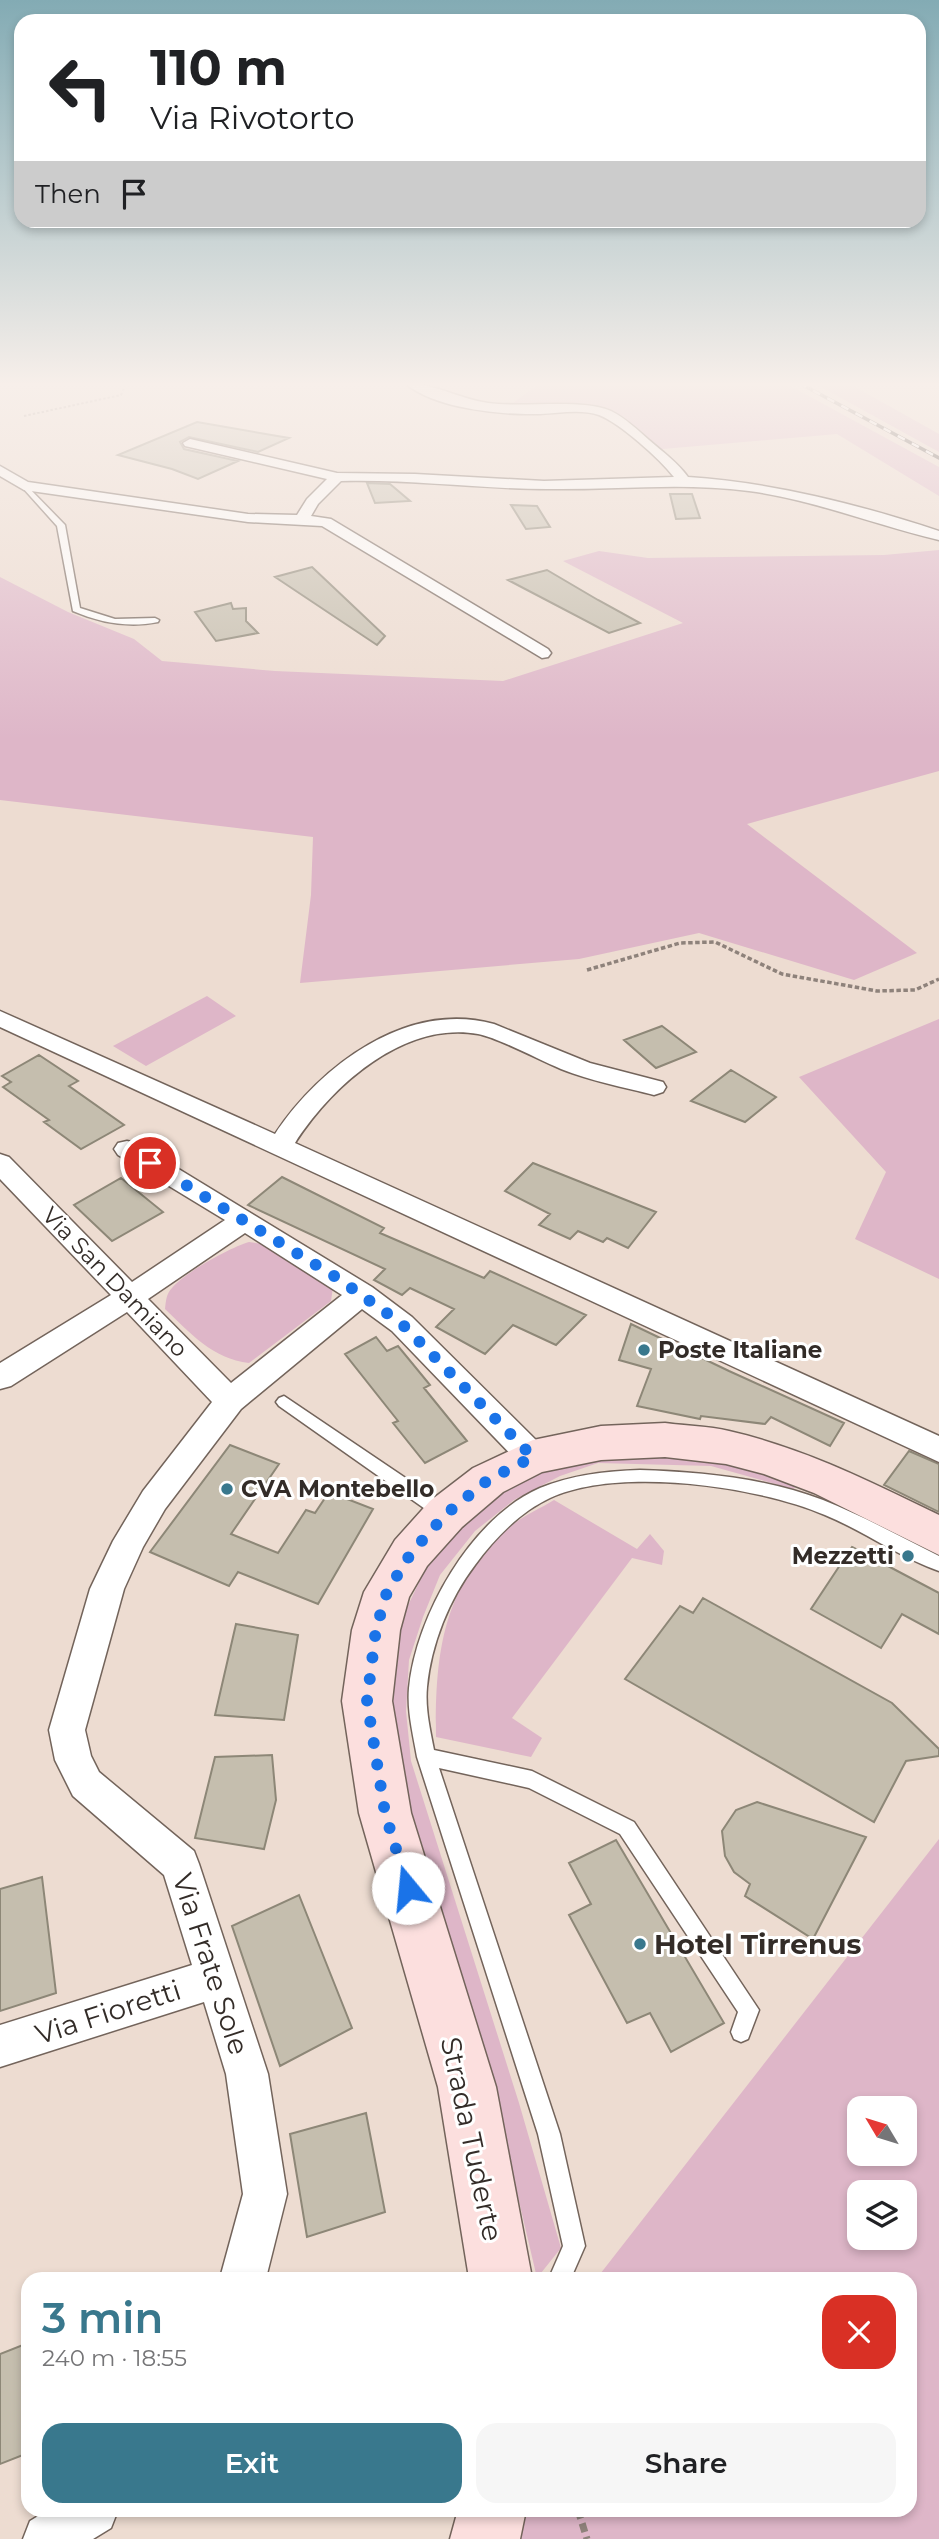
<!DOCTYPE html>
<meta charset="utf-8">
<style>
:root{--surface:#fff;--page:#f6f6f6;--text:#202124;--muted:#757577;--accent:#39788d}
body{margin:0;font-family:Montserrat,sans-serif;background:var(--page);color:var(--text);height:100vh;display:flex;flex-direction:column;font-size:26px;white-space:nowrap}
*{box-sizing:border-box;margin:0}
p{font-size:23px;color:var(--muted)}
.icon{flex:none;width:38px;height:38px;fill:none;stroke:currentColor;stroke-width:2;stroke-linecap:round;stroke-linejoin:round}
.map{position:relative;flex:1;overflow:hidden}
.panel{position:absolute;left:21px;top:2272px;width:896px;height:245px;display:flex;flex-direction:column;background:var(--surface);border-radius:21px;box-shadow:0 4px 10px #0003}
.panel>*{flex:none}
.banner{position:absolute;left:14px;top:14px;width:912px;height:214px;border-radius:21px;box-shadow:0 4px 10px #0003;background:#fff;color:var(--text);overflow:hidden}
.needle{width:46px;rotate:308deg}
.controls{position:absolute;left:847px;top:2096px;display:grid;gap:14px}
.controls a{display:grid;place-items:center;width:70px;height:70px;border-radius:14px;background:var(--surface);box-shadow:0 4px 10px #0003;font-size:35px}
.pin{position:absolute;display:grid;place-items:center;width:60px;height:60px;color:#fff;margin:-30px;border:4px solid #fff;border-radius:50%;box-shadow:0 2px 7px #0007}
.me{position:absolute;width:77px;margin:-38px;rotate:343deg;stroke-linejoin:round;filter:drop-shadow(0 0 5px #0008)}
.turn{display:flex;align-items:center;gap:24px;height:147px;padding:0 21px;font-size:32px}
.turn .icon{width:91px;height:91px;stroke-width:2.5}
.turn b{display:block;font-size:49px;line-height:60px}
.then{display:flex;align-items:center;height:66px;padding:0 21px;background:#0003;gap:14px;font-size:26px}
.round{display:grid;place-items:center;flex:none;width:74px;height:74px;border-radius:21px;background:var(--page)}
.head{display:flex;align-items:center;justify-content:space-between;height:119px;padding:0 21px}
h1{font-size:42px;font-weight:600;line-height:52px;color:var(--accent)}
.cta{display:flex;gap:14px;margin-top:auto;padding:14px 21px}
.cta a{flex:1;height:80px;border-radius:21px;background:var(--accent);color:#fff;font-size:28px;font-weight:600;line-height:80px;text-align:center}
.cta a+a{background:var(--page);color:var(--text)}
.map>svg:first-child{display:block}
</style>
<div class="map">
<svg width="939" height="2539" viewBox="0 0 939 2539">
<rect width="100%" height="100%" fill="#eddcd1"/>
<path fill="#deb6c8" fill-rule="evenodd" d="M540,383H785L939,467V496L837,434L651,450L635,436L591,411L505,409Z
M814,383H848L939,434V452Z
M939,550V771L747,824L917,953L854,980L699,933L579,959L300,983L311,895L313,837L0,800V577L68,612L134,639L162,661L275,671L503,681L683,623L563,561L599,551L648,558L884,555Z
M207,996L236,1016L146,1066L113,1046Z
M939,1019V1279L855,1239L886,1172L799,1077Z
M249,1242L268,1245L333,1287L331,1301L249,1363C213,1359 190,1333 165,1309C166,1301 166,1294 172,1288C184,1273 231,1247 249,1242Z
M654,1452L727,1458L802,1483L793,1489L711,1466L598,1463L560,1476L514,1500L475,1531L440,1575L423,1617L409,1660L406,1711L411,1761L519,2103L561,2248L537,2278L500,2120L394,1765L391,1670L400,1622L426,1568L448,1538L479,1505L527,1474L577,1456Z
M554,1500L637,1549L650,1534L664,1551L662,1565L632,1558L512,1718L542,1738L531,1757L436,1737C435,1652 443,1583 512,1525C525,1515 541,1508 554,1500Z
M939,1839V2539H512L515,2510H910V2278H597ZM859,2109H905V2154H859ZM859,2193H905V2238H859Z"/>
<path fill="#c5beae" stroke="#8d8777" stroke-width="2" d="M197,422L289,438L258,452L189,437L180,442L184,449L238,461L198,479L172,469L118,455Z
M367,483L390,484L410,501L375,503Z
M670,494H692L700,518L676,519Z
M511,505L537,506L550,527L526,529Z
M312,567L385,636L377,645L275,577Z
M547,570L598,600L640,623L609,633L508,580Z
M231,603L233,609L246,608V621L258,633L216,641L195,612Z
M662,1026L696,1052L656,1068L624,1040Z
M39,1055L78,1081L69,1086L124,1125L81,1149L44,1122L49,1120L3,1087L11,1082L2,1076Z
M731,1070L776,1097L745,1122L691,1101Z
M533,1163L656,1212L628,1248L607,1238L603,1242L578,1231L570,1239L539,1225L550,1214L505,1191Z
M282,1177L384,1228L380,1233L484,1278L490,1271L586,1315L556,1345L513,1325L485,1354L436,1327L454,1309L410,1288L402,1295L374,1280L385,1269L248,1205Z
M121,1178L163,1212L112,1241L74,1205Z
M631,1324L729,1371L844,1423L830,1446L771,1417L765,1424L701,1416L700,1419L637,1406L651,1369L619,1360Z
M376,1337L387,1351L398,1346L430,1385L424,1388L467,1441L425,1463L393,1423L398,1421L345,1354Z
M230,1445L279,1464L231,1534L278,1553L306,1510L315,1513L329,1492L373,1509L318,1604L238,1572L229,1586L150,1552Z
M909,1451L939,1464V1512L884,1485Z
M852,1547L939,1593V1634L902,1614L881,1648L811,1609Z
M703,1598L892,1703L939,1749V1756L906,1761L874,1822L625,1679L680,1606L693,1613Z
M236,1624L298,1635L284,1720L215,1715Z
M272,1755L276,1800L264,1849L195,1838L215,1757Z
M757,1802L866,1837L813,1939L745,1896L750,1884L734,1872L725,1856L722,1831L736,1810Z
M616,1840L724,2023L671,2052L650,2013L627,2023L569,1915L591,1904L569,1863Z
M42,1877L56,1993L0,2011V1889Z
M299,1895L352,2028L280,2066L232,1926Z
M366,2113L385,2212L307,2237L290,2134Z
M28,2343V2453L0,2464V2354Z"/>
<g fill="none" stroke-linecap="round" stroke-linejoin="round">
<defs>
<path id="lane" d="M22,485H26L65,525L80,608L115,619L155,618L159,620L158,622C128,628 101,623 73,611L57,526L22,487Z
M284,1396L450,1508L452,1513L450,1518L444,1520L438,1518L279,1406L276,1402L279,1398Z
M640,1470C702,1472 765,1478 823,1500C863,1516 901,1537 939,1556V1571C899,1557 864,1531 825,1515C757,1486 618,1466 550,1498C520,1512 494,1539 475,1565C449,1599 431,1645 427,1687C425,1708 430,1729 434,1750L532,1771L634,1822L759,2010L748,2039L741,2042L734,2039L731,2032L738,2012L620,1834L529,1788L439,1768L560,2134L585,2246L571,2278H549L563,2246L538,2134L417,1757C413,1734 407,1711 409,1688C416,1616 471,1518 540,1488C572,1475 605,1471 640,1470Z"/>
<path id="street" d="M405,383C433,383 460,399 488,403C523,408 582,398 611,411C625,418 638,430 649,440C663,452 678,463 688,477C775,483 857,504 939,531V540C875,525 815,500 749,491C681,482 615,490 548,489C479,489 410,479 341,481L318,504L311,516L331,519L548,649L551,653L548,657L542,658L322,526L248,522L24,490L0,476V466L28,482L248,514L297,515L307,499L327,479L185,446L183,443L190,439L337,473L415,474L544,481L674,477C660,459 620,423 599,415C581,409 559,413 540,414C502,415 435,409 405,383Z
M0,1011L275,1134C320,1066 407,1000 494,1024L590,1063L663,1082L666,1087L663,1092L654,1095C623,1087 591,1081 561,1069C539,1060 499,1038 478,1034C403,1021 332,1086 295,1143L939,1436V1462L0,1027Z
M127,1141L136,1143L372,1287L412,1317L544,1448L549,1457L544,1466L533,1469L522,1466L392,1331L362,1309L241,1409L165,1509L143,1547L124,1589L85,1730L91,1756L99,1772L194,1851L199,1864L268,2074L287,2194L266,2278H220L243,2194L226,2074L204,2002L0,2067V2025L192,1965L164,1875L73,1796L55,1760L49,1730L90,1589L113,1541L143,1491L212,1402L127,1312L11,1386L0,1389V1363L111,1295L0,1179V1154L9,1157L132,1282L225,1220L118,1155L114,1149L118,1143ZM245,1233L342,1295L231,1383L148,1299Z
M48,2510H118L111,2528L93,2539H23L30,2521Z"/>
<path id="secondary" d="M665,1423C686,1426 709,1426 729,1431C804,1448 871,1482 939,1515V1555L814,1493L764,1474L726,1464L665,1457L601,1460L542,1472L503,1492L462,1527L427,1566L409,1597L400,1630L392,1701L411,1813L496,2087L532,2278H469L438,2087L359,1813L342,1701L352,1630L364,1592L395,1540L430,1501L473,1468L533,1440L601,1426Z
M458,2510H526L520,2539H450Z"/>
</defs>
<use href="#lane" stroke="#73645b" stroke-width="3"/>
<use href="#street" stroke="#73645b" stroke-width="3"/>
<use href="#secondary" stroke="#73645b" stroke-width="3"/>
<path stroke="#8e827b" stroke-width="2" stroke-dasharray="2.5 2" stroke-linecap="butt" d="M24,416L121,395L126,383"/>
<path stroke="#8e827b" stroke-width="3.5" stroke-dasharray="4.5 2.5" stroke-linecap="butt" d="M587,970L680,943L715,942L782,974L877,991L915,990L939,979"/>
<path stroke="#8e827b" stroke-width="7" stroke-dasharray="9 5" stroke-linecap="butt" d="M578,2510L587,2539"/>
<use href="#lane" fill="#fff" fill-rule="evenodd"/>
<use href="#street" fill="#fff" fill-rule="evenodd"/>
<use href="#secondary" fill="#fcdfde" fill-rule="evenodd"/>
<defs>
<path id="rail" d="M799,383L939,458"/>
</defs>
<use href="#rail" stroke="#4b433e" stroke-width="3.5"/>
<use href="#rail" stroke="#fff" stroke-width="2.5" stroke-dasharray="8" stroke-linecap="butt"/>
</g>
<linearGradient id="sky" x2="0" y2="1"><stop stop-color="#83abb4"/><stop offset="0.52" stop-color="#f7efea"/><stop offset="1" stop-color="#f7efea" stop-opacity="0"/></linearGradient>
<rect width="939" height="739" fill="url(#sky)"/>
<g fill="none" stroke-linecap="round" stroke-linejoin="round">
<path stroke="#1a73e8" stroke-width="12" stroke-dasharray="0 21.6" d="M150,1163L339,1279L402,1324L533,1457L488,1480L446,1514L411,1553L387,1592L376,1629L367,1701L385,1813L408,1888"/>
</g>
<g fill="#39788d" stroke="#fff" stroke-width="2.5">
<circle cx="644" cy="1350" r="7"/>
<circle cx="227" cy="1489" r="7"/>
<circle cx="908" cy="1556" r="7"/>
<circle cx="640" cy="1944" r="7"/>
</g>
<g text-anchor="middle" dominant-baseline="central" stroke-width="6" stroke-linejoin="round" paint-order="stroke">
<g font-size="23" fill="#332c28" stroke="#fff">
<text transform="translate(115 1282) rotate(46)">Via San Damiano</text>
</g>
<g font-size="23" font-weight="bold" fill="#332c28" stroke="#fff" text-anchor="start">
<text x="658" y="1350">Poste Italiane</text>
<text x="241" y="1489">CVA Montebello</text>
<text x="894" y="1556" text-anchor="end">Mezzetti</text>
</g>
<g font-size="28" font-weight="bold" fill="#332c28" stroke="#fff" text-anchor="start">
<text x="654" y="1944">Hotel Tirrenus</text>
</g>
<g font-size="28" fill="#332c28" stroke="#fff">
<text transform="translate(211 1964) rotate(72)">Via Frate Sole</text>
<text transform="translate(108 2012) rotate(-18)">Via Fioretti</text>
<text transform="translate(472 2139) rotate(78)">Strada Tuderte</text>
</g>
</g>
</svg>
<div class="controls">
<a><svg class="needle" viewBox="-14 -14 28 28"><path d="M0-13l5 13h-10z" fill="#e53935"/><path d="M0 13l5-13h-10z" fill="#757577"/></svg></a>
<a><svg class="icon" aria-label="layers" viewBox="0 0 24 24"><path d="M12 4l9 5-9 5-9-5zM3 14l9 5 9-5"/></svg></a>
</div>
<div class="pin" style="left:150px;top:1163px;background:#d93025"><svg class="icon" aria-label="arrive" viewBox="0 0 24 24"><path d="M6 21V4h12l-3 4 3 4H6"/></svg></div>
<svg class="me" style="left:408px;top:1888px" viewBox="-20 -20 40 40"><circle r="19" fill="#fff"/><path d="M0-13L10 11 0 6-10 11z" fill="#1a73e8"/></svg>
<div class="banner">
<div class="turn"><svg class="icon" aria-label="left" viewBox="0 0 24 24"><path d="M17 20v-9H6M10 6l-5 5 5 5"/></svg><div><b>110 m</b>Via Rivotorto</div></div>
<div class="then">Then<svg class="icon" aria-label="arrive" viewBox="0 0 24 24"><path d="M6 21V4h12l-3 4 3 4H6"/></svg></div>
</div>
<section class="panel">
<div class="head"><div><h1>3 min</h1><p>240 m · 18:55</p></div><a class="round" style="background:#d93025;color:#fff"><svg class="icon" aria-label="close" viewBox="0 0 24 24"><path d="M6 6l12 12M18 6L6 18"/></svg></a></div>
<div class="cta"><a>Exit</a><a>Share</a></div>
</section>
</div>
